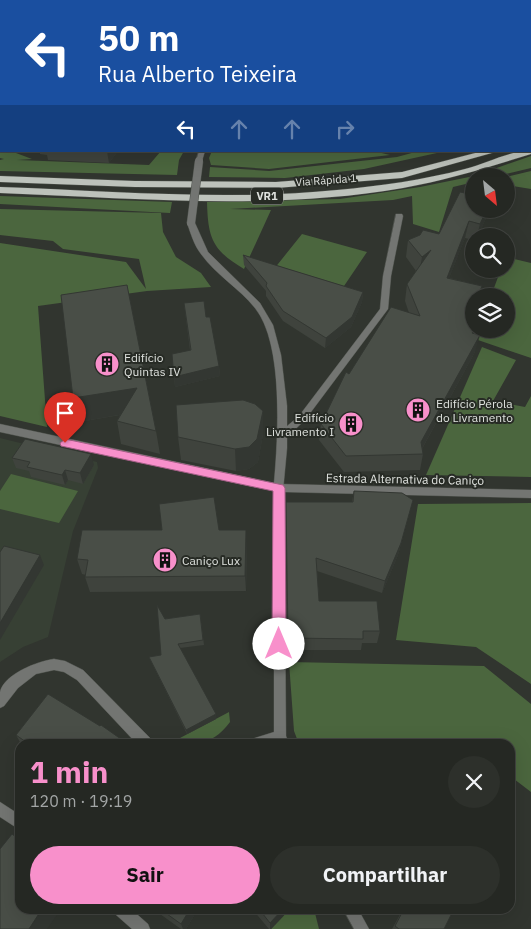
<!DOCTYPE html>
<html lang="pt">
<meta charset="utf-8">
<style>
:root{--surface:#252823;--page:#2d302b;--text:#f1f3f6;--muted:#a3a6a6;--line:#424441;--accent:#f890cb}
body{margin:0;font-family:"IBM Plex Sans",sans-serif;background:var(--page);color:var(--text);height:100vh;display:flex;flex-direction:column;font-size:19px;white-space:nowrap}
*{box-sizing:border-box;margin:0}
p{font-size:16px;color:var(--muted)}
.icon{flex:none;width:28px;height:28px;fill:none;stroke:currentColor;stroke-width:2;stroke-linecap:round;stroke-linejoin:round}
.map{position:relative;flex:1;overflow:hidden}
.panel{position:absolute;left:15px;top:739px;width:500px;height:175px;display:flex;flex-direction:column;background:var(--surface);border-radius:15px;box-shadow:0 5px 20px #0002,0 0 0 1px var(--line)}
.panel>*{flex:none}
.guide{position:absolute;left:0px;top:0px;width:531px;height:152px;box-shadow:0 5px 20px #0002,0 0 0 1px var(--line);background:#1a4fa0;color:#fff;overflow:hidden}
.needle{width:32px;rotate:152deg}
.controls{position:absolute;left:465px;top:168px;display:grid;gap:10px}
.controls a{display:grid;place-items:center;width:50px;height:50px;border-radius:50%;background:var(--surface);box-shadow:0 5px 20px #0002,0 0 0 1px var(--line);font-size:25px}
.pin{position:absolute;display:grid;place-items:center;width:42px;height:42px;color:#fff;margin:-51px -21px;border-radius:50% 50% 50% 0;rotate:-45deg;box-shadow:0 0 5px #0007}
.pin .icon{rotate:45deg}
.me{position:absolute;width:55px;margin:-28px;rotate:0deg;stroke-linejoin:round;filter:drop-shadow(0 0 4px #0008)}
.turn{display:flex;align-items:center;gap:18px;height:105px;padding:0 15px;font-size:22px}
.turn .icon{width:65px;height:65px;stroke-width:2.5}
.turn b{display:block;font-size:35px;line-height:42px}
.lanes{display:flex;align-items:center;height:48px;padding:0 15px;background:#0003;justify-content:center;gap:25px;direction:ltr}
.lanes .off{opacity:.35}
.round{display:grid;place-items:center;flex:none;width:52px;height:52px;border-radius:26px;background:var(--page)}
.head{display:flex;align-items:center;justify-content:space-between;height:85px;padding:0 15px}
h1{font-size:30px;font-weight:800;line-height:38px;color:var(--accent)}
.action{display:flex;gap:10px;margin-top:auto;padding:10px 15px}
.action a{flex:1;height:58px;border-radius:30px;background:var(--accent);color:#111;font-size:20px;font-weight:800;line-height:58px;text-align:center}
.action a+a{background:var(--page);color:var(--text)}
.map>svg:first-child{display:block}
</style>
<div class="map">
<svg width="531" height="929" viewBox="0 0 531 929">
<rect width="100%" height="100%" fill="#31352f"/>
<path fill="#374034" d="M0,438L97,462L98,468L73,531L48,637L23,647L0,662Z"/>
<path fill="#4b663e" d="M0,130L1,151H16V153L32,159L17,160L149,165L161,151H184L179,160L177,175L0,171V160L4,159L0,158Z
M212,151H373L390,155L269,169L211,165L209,158Z
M419,151H446L364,169L285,178L209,177L210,167L269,171L397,157Z
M531,156V168L498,176H474V182L453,187L439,232L413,224L412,196L393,200L230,209L271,210L244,269C212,250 208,238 207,202L340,199L420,187L474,176Z
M531,171V189L506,185V177Z
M0,196L172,202L170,213L0,204Z
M0,209L161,213L163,232L176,257L201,273L211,287L147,291L38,306L47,427L0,416V243L126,262L146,289L139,259L63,249L53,241L0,235Z
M302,234L367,252L342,289L274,269Z
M506,257L531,263V358L475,339L479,329H506V296H491L501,269H506Z
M482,347L516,360L493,401L525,407L531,396V477L426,475Z
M11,474L78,491L59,523L0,509V491Z
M531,503V684L476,647L396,640L418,504Z
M289,662L484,666L531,704V792L514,779L510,786V744H299L294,731Z
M229,712L230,722C218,739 198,750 180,738Z
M290,909H314L319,929H271Z"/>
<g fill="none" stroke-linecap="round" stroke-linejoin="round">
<defs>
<path id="pedestrian" d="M0,802L20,815V830L0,817Z
M113,909H131L148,924L150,929H132L115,914Z"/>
<path id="minor" d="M396,214H402L403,216L391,276L388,309L305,420L286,438H280L278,435L280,432L299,416L380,309L383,276Z
M279,484L531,490V498L284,492L286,736L289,744H251L252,739L274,732V488L275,485Z
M54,659L65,661L83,670L151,739L152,744H137L77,680L64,672L54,670L36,674L18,688L4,706L0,708C0,703 0,696 0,692C4,674 38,661 54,659Z
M343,909H358L369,929H354Z"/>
<path id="tertiary" d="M199,151H205L202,161L199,163L196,161Z
M188,221H194L195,223L208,252L260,303L273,325L281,355L287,406V448L283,491L279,492L0,432V424L274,483C278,438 284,344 255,308C239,288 216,275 201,254C194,245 191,234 187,223Z"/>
<path id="trunk" d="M530,136H531V142H530Z
M530,148L531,154C489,167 447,180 403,188C271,211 133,198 0,193V187C112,191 226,201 337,190C380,186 423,180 465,169C486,164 508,151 530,151Z
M483,151H499L402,178L276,188L135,187L0,182V176L135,181L276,182L402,172Z"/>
</defs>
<use href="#pedestrian" stroke="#4d514b" stroke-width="1"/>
<use href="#minor" stroke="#4d514b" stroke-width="1"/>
<use href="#tertiary" stroke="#4d514b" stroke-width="1"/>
<use href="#trunk" stroke="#4d514b" stroke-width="1"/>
<use href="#pedestrian" fill="#737572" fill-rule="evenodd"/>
<use href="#minor" fill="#737572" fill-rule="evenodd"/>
<use href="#tertiary" fill="#737572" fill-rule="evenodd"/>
<use href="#trunk" fill="#bdc2bb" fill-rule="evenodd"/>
<defs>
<path id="tertiary-bridge" d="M191,223L199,161"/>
</defs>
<use href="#tertiary-bridge" stroke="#4d514b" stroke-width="9" stroke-linecap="butt"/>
<use href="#tertiary-bridge" stroke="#737572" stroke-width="8"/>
</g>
<path fill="#3f433d" d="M1,54V113H0V55Z
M40,151H118L109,163L48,160L47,155L40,154Z
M474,209H489L487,216L478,236H474V240L465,238L449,278L482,286L474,329H479L476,334L475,352L422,449L423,454L420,470L344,472L319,440L321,424L349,374L409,313L405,301L407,284L416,271L406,257L408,240L439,234Z
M243,255L363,292L362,302L351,327L325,348L283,321L266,296V291L244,265Z
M127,285L156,431L160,454L121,444L117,421L120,415L79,422L73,398Z
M184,303L206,317L219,366L220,376L175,387L174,377L190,350Z
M263,434L258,462L249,469L236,471L181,460L178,437Z
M12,458L94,465L83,484L68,480L65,485L31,477L29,471L16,468Z
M354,491L413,500L398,555L382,593L317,571L319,601L380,631L377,643H362L361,650H287L286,502H352Z
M219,530L247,546L246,591L90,592L85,577L86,575L82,574L77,559Z
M200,614L204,645L180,648L216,714V719L187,734L151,661L149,657L161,655L165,619Z
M16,735L128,744H21Z
M153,909H198L186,929H181Z
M252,909H290L271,929H269Z
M403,909L449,911L444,929H392Z"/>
<path fill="#333732" d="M324,0H399V1H324Z
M527,0H531V10H530V1H522Z
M0,19H1V36H0Z
M530,75H531V86H530Z
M107,151H118L109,163Z
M487,209H489L487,216L478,236H477L480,224Z
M469,221L465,238L443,294L447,278Z
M431,250L419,274L422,257Z
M363,292L362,302L351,327L325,348L326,338Z
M475,329H479L468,350L472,333Z
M480,335L475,352L419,454L421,442Z
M219,366L220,376L175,387L174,377Z
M137,388L141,411L79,422L73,398Z
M263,411V434L258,462L249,469L236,471L235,449Z
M91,454L94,465L83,484L80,473Z
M65,470L68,480L65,485L62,475Z
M413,500L398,555L382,593L385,581Z
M246,530L247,546L246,591L245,576Z
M40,555L44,565L0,640V623Z
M216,714V719L187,734L186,730Z
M42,909H61L47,929H29Z
M190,909H198L186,929H183L181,924Z
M283,909H290L271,929H270V923Z"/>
<path fill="#494e47" stroke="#333732" d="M0,0H99L98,1H1V19H0Z
M405,0H527L522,1H405Z
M530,18H531V75H530Z
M1,54V96L0,95V55Z
M460,192L474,195V209H487L480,224L469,221L447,278L482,286L479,294L489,296H474V329H475L472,333L480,335L421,442L423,454L346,456L321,424L346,372L349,374L391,307L420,316L407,284L431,250L422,257L408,240L420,235L423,230L439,234Z
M243,255L288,269L363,292L352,317L326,338L283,311L266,286L267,283Z
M127,285L156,431L117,421L137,388L73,398L61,295Z
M204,301L206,317H210L219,366L174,377L172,354L191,350L184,303Z
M243,400L255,404L263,411L257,439L249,447L235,449L178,437L176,405Z
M25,439L91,454L80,473L65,470L62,475L27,467L30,462L12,458Z
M354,491L402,493L413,500L401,543L385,581L316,558L319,601H377L380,631H363V639L288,638L286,502H353Z
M214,497L219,530H246L245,576L85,577L88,560L77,559L82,530H162L159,504Z
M4,546L40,555L0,623V552Z
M157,605L165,619L200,614L203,640L178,644L216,714L186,730L149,657L161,655Z
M48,694L100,726L101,725L128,744H29L16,735Z
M12,834L20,840V909H42L29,929H0V849Z
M160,909H190L181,924Z
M259,909H283L270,923Z
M404,909H451L449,911L452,913L444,929H399L395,926Z"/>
<path fill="#f890cb" stroke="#a15e84" d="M65,439L283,485L285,488L286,644L284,649L279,651L274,649L272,644L273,491L61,446L60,443Z"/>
<defs>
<symbol id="building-disc" viewBox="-11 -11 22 22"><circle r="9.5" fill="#f890cb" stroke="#272b25"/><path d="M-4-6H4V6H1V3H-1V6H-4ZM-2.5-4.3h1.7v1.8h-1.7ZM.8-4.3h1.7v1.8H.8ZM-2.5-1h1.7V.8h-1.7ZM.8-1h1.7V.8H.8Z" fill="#111"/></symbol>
</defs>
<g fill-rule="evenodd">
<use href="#building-disc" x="93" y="350" width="28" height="28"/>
<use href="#building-disc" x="404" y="396" width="28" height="28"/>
<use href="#building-disc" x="337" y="410" width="28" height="28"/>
<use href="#building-disc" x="151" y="546" width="28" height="28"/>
</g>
<g text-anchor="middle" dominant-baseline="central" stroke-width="4" stroke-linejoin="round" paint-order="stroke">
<g font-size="11" fill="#dee1dd" stroke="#272b25">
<text transform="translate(326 180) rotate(-4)">Via Rápida 1</text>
</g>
<rect fill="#272b25" stroke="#a7aaa6" stroke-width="1" x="251" y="187.5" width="32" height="17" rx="4"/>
<g font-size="11" font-weight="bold" fill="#dee1dd">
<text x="267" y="196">VR1</text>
</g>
<g font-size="12" fill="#dee1dd" stroke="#272b25" text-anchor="start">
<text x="124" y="357">Edifício<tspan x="124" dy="14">Quintas IV</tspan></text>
<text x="436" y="403">Edifício Pérola<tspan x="436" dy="14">do Livramento</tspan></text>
<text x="334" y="417" text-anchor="end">Edifício<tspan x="334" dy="14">Livramento I</tspan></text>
<text x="182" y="560">Caniço Lux</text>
</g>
<g font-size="12" fill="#dee1dd" stroke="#272b25">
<text transform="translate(405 479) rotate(1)">Estrada Alternativa do Caniço</text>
</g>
</g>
</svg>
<div class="controls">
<a><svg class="needle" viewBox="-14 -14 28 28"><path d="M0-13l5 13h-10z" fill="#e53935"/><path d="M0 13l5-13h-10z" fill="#a3a6a6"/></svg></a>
<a><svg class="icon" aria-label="search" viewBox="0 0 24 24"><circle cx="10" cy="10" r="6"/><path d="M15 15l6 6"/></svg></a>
<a><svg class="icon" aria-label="layers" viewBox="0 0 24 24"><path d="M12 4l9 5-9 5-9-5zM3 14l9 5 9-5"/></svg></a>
</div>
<div class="pin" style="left:65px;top:443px;background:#d93025"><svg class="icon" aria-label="arrive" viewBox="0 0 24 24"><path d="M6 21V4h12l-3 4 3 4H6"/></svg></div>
<svg class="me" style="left:279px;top:644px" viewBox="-20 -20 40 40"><circle r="19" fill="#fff"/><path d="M0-13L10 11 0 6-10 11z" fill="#f890cb"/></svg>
<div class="guide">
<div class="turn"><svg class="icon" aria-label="left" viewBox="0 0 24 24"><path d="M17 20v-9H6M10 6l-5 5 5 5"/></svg><div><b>50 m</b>Rua Alberto Teixeira</div></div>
<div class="lanes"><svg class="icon" aria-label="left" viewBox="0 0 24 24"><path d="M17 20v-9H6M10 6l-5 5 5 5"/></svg><svg class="icon off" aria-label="ahead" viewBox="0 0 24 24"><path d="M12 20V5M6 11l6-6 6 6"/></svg><svg class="icon off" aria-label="ahead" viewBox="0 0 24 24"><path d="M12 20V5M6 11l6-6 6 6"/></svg><svg class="icon off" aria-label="right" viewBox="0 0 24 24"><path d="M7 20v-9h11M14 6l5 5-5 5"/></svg></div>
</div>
<section class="panel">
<div class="head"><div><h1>1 min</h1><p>120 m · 19:19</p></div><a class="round"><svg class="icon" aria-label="close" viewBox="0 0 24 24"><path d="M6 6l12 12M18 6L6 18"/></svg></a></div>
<div class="action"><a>Sair</a><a>Compartilhar</a></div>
</section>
</div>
